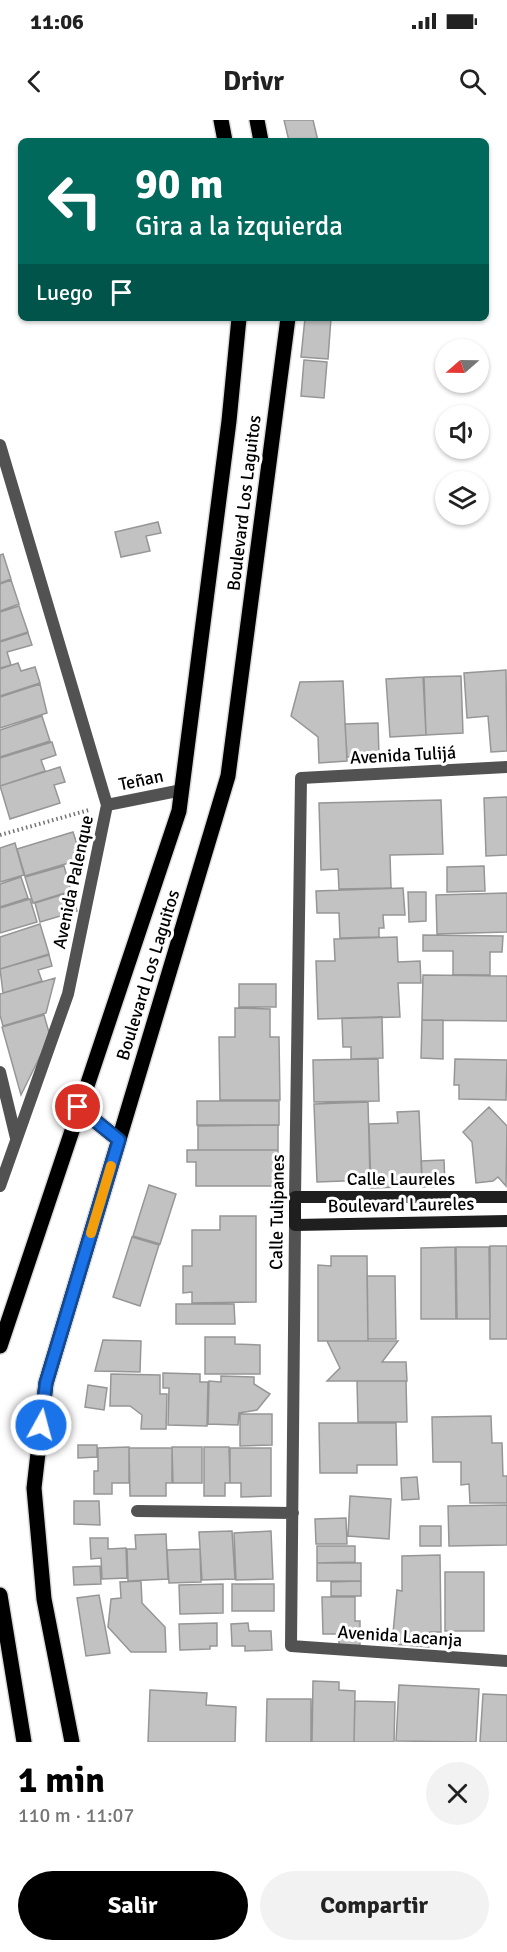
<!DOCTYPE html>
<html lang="es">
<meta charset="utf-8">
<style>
:root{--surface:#fff;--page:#f2f2f2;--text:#222;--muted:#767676;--accent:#000}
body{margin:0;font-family:Signika,sans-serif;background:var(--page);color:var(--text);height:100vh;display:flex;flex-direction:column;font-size:22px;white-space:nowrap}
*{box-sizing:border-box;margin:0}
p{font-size:20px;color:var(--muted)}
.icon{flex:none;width:33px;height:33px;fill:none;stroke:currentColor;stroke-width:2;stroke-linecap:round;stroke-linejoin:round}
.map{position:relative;height:1622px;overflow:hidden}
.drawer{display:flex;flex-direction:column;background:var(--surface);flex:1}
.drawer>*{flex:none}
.guide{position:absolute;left:18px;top:18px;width:471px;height:183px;border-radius:9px;box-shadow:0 2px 4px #0004;background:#00695c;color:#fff;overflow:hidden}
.needle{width:39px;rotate:250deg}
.fabs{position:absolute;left:435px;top:219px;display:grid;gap:12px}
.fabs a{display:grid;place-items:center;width:54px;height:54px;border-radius:50%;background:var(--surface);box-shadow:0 2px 4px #0004;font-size:30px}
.pin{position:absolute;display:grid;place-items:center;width:51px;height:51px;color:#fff;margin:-26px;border:3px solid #fff;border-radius:50%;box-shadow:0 2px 6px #0007}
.me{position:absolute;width:66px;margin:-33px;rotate:7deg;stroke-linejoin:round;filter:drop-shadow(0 0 4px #0008)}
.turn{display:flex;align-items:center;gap:21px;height:126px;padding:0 18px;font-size:27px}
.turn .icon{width:78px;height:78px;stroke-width:2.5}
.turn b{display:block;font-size:42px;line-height:51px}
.then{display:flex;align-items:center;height:57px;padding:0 18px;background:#0003;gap:12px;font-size:22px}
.round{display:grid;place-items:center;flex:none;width:63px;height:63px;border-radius:32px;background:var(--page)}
.overview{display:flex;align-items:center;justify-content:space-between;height:102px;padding:0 18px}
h1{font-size:36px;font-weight:700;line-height:45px;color:var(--accent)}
.action{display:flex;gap:12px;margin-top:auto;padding:12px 18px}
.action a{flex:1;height:69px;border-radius:36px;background:var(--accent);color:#fff;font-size:24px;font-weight:700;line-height:69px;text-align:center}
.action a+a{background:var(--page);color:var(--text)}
.status{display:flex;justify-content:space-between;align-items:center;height:42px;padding:0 30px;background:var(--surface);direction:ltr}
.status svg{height:16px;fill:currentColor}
header{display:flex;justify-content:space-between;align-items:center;height:78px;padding:0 18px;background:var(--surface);font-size:27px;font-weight:700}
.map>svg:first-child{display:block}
</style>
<div class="status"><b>11:06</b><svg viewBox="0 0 49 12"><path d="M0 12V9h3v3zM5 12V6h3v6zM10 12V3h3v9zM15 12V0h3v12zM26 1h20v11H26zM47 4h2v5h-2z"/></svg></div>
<header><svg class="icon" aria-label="back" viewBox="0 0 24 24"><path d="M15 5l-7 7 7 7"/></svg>Drivr<svg class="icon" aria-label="search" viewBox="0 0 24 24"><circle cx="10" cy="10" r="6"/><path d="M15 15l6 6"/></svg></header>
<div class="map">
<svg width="507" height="1622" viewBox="0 0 507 1622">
<rect width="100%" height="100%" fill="#fff"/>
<path fill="#c2c2c2" stroke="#969696" stroke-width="1.5" d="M284,0H313L318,21H289Z
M305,198H331L328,239L301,237Z
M304,240L327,242L324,278L301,276Z
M158,402L161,413L146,416L150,431L121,437L115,412Z
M3,434L11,459L0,463V435Z
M11,460L19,484L0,491V464Z
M19,486L28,512L0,521V492Z
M28,513L32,525L7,532L11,545L0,548V522Z
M18,543L21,551L35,547L40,563L0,576V549Z
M506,550L507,631L491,632L488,596L467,598L464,553Z
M461,556L463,613L426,615L424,557Z
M423,557L426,615L390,617L386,559Z
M343,561L347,641L319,643L318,617L291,596L300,562Z
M40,564L47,593L0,608V577Z
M42,596L50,621L0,637V610Z
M378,603L379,636L347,637L345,604Z
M52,622L56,635L41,640L45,651L0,666V638Z
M60,647L65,662L54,665L60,683L10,699L0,666Z
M507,677V735L486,736L484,678Z
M441,680L443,734L390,735L391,768L339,769L338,749L321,750L319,683Z
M73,712L82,739L25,756L17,729Z
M15,723L24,755L0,762V728Z
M64,746L71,771L33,783L25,757Z
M484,746L485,771L447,772V747Z
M21,757L28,778L0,787V764Z
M403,768L405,795H383L384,808H379V817L340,818L339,793H317L316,771Z
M71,772L77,791L40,802L35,783Z
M408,772H426V801L409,802Z
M507,773V812L437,814L436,775Z
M30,779L37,802L0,813V788Z
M40,804L49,834L0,849V817Z
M423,815L503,816L502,832H490V855H453V831H423Z
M397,817L398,842L420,841L421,863H398L400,897L318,899L316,841H335L334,819Z
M49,835L52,846L38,850L42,861L3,873L0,849Z
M423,855L507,856V901L422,900Z
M55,858L46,893L3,906L0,895V874Z
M239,864H276V887H239Z
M235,888L270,889V917H279L280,980H220L219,917H235Z
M44,895L50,916L21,975L2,907Z
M382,897L383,938L351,939V927H343L342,898Z
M422,900H443V939L421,938Z
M378,939L379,981L314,982L313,940Z
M455,939L507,940L506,980L459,979V965H454Z
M197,981H279V1005H197Z
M368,982L370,1060L317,1062L314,984Z
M489,987L507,1006L506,1066L498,1057L493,1061L476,1063L472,1022L463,1012Z
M419,991L422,1057H400L401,1067L371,1068L369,1004L398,1003L397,992Z
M278,1005V1030H198V1006Z
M187,1030H278V1066H196V1042H187Z
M444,1040L445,1066L422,1067L421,1041Z
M149,1065L176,1074L160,1124L133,1116Z
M220,1096H256V1182L192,1183V1172L183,1173V1146H192V1110H220Z
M132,1117L159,1125L140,1186L113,1177Z
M490,1126H507V1219H490Z
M455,1127L456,1199H421V1128Z
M456,1127H489L490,1199H457Z
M331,1136H367L368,1221H318V1145L331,1146Z
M367,1156H395L396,1219H368Z
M176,1184H234L235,1204H176Z
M205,1217H235V1224L260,1225V1254H205Z
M103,1220L141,1221L140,1252L95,1251Z
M327,1221H398L382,1242H406L407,1261H327L340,1248Z
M163,1253L200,1254V1262H208L207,1306L168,1305L169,1268H163Z
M111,1254L160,1255V1274H167L166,1309H141L142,1295L130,1286H110Z
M221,1256L254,1257V1264L270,1274L257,1290L239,1293L238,1305L208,1304L209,1261L221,1262Z
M357,1261H406L407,1302H358Z
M88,1265L107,1268L104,1290L85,1287Z
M240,1294H272V1325L240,1326Z
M491,1296L492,1323H502L503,1356H507V1383H470L469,1364L461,1365V1342H433L432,1297Z
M319,1303H396L397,1345H357V1353H320Z
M78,1325H97V1337L78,1338Z
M129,1327V1363H112V1374H94V1351H98V1328Z
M172,1327H202V1363H173Z
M204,1327H229L230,1363H225V1376H204Z
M129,1328H172V1363H166V1376H130Z
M230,1328H271V1376L241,1377V1363H230Z
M417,1357L419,1379L402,1380L401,1358Z
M350,1376L391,1379L389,1419L348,1416Z
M74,1381H99L100,1405L74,1404Z
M507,1385V1425L449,1426L448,1386Z
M346,1398L347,1424H316L315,1399Z
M420,1406H441V1426H420Z
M232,1411L235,1459L202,1460L199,1412Z
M271,1411L273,1459L236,1460L234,1413Z
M166,1414L168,1459L128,1461L127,1429H136L135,1415Z
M90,1418H108V1429L126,1428L127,1458L102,1459L101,1438L91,1439Z
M317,1426H355V1442L317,1443Z
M200,1429L201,1462L169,1463L167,1430Z
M440,1435L441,1512H430L429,1527L392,1524L397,1470L402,1471V1436Z
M317,1443H361V1461H317Z
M100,1446L101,1464L74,1465L73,1447Z
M445,1452H484V1511H445Z
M141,1461L142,1483L165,1507L166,1532H131L108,1507L111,1479L121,1478L120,1462Z
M361,1461V1476H331V1462Z
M223,1464V1493L180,1494L179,1465Z
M232,1464H274V1491H232Z
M99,1475L110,1533L86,1536L77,1478Z
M322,1477H355V1501H360V1525L339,1526V1514H323Z
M217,1503V1526H210V1529L180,1530L179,1504Z
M248,1503L249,1511H271L272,1530L245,1531V1526H232L231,1504Z
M313,1561L339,1562V1570L355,1571L354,1622H312Z
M399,1565L479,1569L476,1622L396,1621Z
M150,1570L207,1573L206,1585L236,1587L235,1622H148Z
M483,1574L507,1575V1622H480Z
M267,1579H311V1622H266Z
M355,1581L395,1582L394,1622H354Z"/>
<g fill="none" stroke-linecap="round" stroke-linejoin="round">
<defs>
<path id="primary" d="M221,0L225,21
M257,0L261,21
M78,987L119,1020
M0,1226L179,691L229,301L239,198
M0,1475L24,1622
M72,1622L44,1479L34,1368L46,1263L228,656L288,198"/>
</defs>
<use href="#primary" stroke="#dbdbdb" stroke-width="18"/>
<path stroke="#747474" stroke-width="4" stroke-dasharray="1.5 3" stroke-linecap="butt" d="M0,715L89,690"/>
<path stroke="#525252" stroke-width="12" d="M0,325L107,685L68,874L0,1066
M107,685L182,670
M0,952L16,1018
M295,1077L301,658L507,647
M295,1105L291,1526L507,1541
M137,1391L293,1393"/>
<path stroke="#1f1f1f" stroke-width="12" d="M507,1077H295V1105L507,1101"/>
<use href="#primary" stroke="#000" stroke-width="15"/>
</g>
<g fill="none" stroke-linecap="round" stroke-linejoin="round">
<defs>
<path id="route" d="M41,1305L46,1263L119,1020L78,987"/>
</defs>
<use href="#route" stroke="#114b97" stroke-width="15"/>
<use href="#route" stroke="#1a73e8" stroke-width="10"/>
<path stroke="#f59e0b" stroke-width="10" d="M91,1113L111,1046"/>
</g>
<g text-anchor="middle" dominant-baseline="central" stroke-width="6" stroke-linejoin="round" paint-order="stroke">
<g font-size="18" fill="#000" stroke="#fff">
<text transform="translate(244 383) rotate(-83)">Boulevard Los Laguitos</text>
<text transform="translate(403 635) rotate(-3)">Avenida Tulijá</text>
<text transform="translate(141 660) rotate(-12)">Teñan</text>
<text transform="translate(73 762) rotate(-78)">Avenida Palenque</text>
<text transform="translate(148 855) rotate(-73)">Boulevard Los Laguitos</text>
<text x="401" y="1059">Calle Laureles</text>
<text transform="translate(401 1085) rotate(-1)">Boulevard Laureles</text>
<text transform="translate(277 1092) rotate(-89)">Calle Tulipanes</text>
<text transform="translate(400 1516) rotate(4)">Avenida Lacanja</text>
</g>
</g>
</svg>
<div class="fabs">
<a><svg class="needle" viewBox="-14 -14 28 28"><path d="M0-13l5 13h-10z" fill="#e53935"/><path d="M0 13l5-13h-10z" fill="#767676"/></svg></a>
<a><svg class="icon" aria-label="sound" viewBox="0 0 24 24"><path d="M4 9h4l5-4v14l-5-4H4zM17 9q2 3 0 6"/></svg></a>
<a><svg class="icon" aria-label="layers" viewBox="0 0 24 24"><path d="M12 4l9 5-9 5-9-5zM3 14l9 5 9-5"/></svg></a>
</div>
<div class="pin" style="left:78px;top:987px;background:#d93025"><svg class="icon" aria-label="arrive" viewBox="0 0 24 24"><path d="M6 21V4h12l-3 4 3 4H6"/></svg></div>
<svg class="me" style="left:41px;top:1305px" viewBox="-20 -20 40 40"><circle r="17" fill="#1a73e8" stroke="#fff" stroke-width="3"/><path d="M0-11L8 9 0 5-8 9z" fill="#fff"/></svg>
<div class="guide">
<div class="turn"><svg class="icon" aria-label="left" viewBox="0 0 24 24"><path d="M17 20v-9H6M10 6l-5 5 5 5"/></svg><div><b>90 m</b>Gira a la izquierda</div></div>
<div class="then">Luego<svg class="icon" aria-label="arrive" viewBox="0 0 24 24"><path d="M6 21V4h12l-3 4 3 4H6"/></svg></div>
</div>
</div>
<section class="drawer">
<div class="overview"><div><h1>1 min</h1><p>110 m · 11:07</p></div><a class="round"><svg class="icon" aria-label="close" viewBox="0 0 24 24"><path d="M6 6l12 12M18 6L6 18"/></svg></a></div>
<div class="action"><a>Salir</a><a>Compartir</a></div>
</section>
